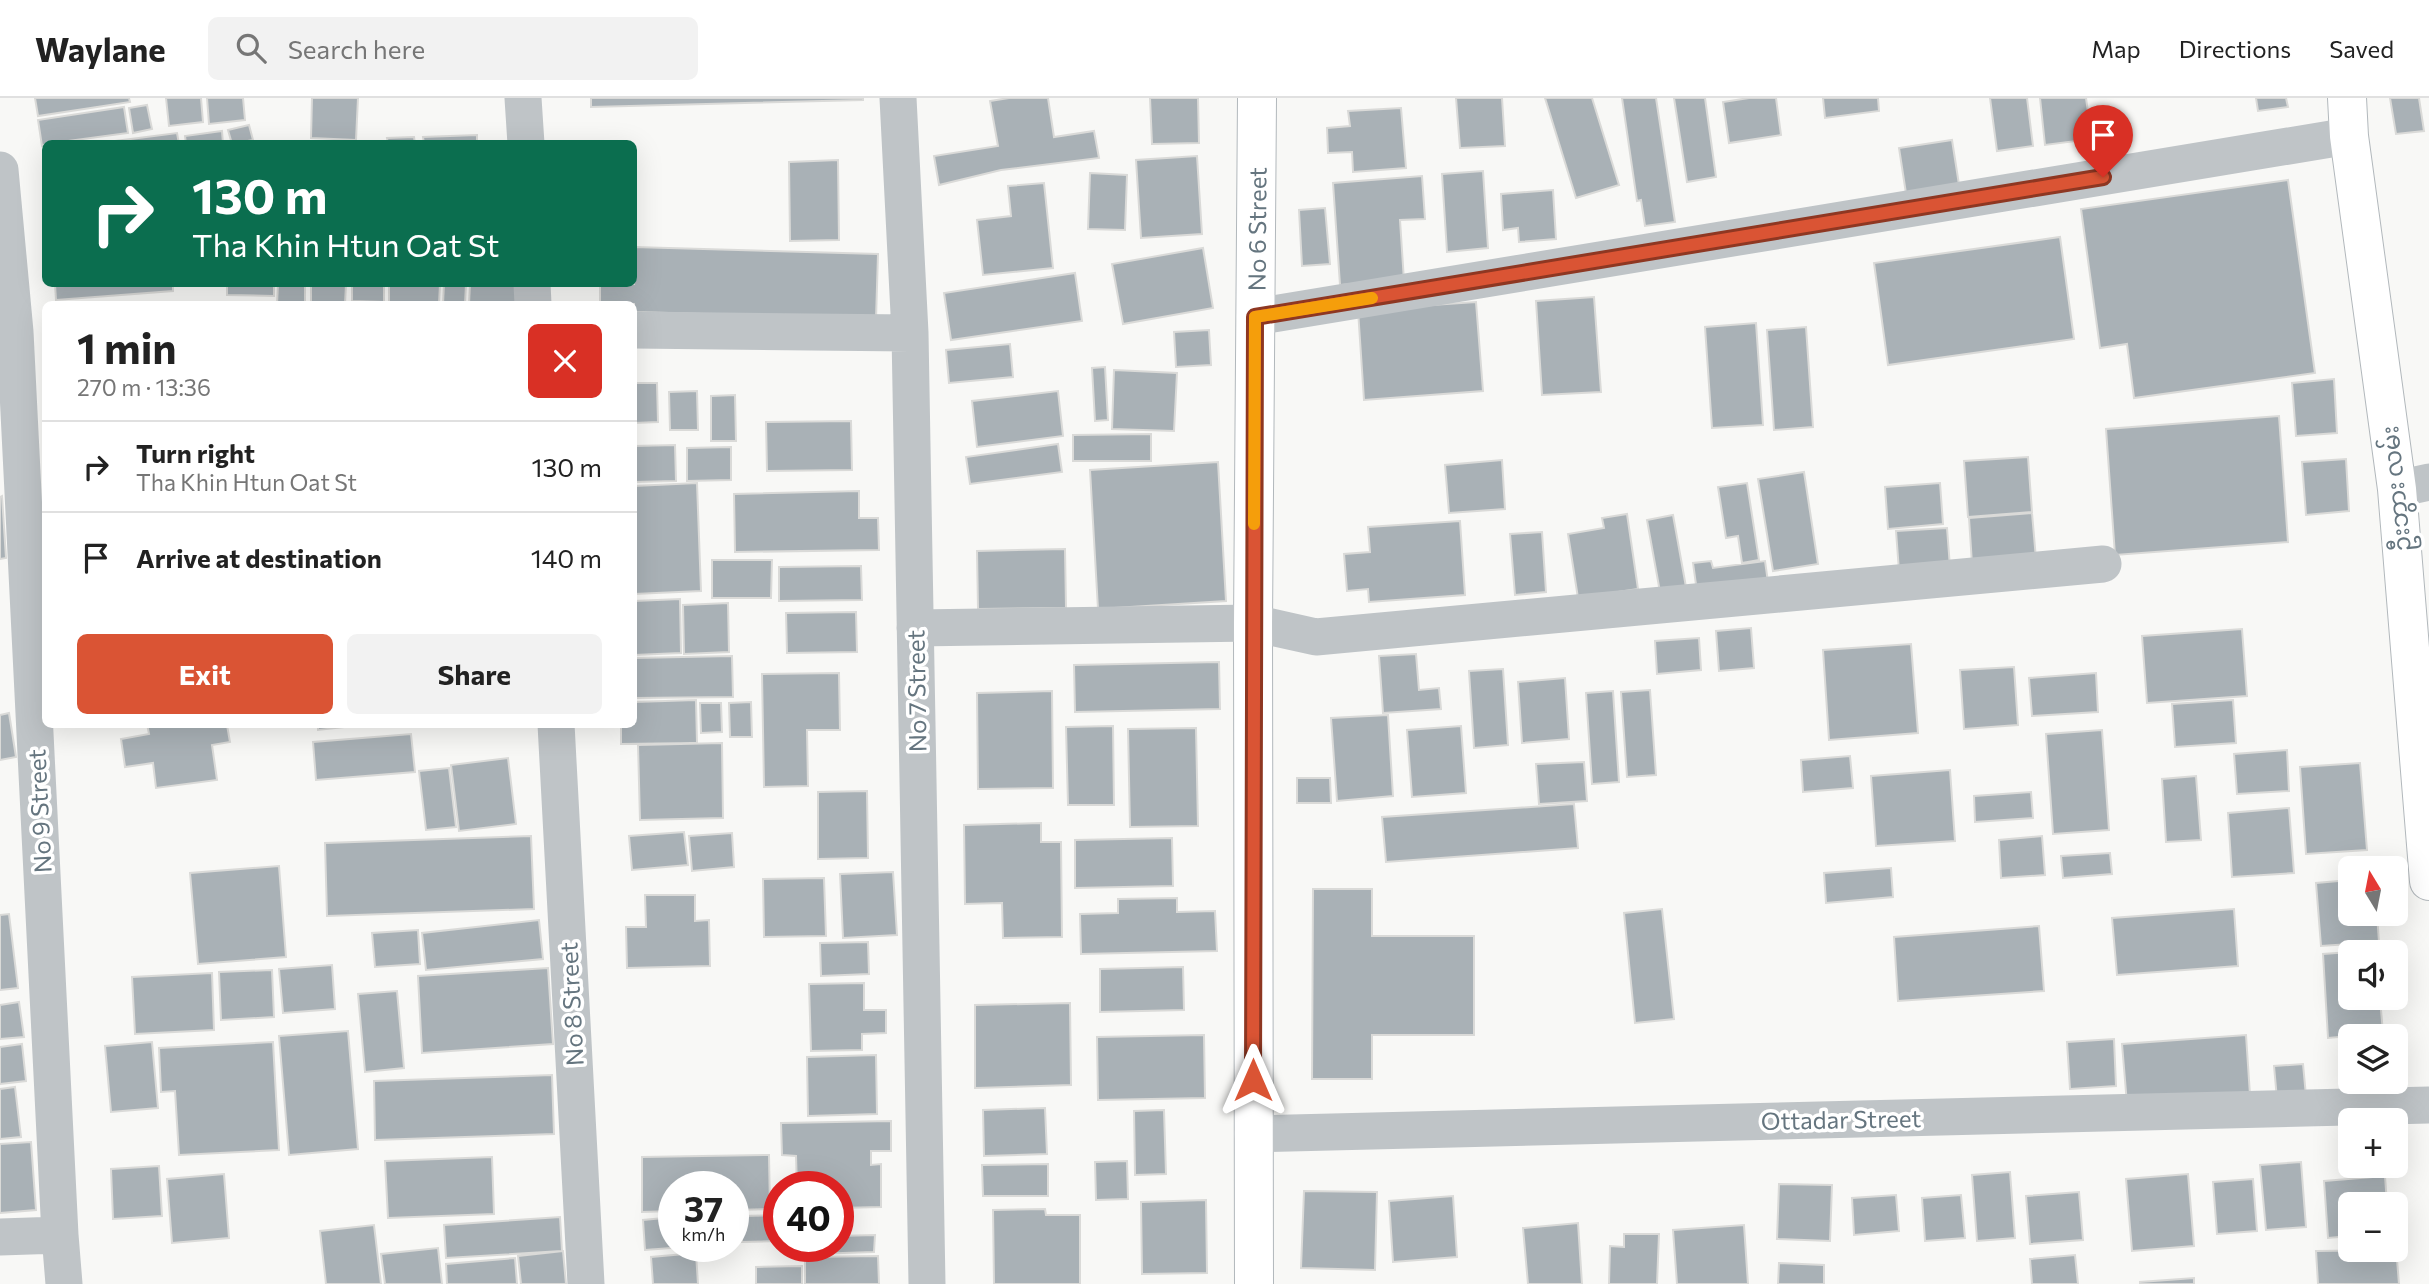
<!DOCTYPE html>
<meta charset="utf-8">
<style>
:root{--surface:#fff;--page:#f2f2f2;--text:#222;--muted:#767676;--line:#e0e0e0;--accent:#da5434}
body{margin:0;font-family:Commissioner,"Noto Sans Myanmar",sans-serif;background:var(--page);color:var(--text);height:100vh;display:flex;flex-direction:column;font-size:26px;white-space:nowrap}
*{box-sizing:border-box;margin:0}
p{font-size:23px;color:var(--muted)}
.icon{flex:none;width:38px;height:38px;fill:none;stroke:currentColor;stroke-width:2;stroke-linecap:round;stroke-linejoin:round}
.map{position:relative;flex:1;overflow:hidden}
.sheet{position:absolute;left:42px;top:203px;width:595px;height:427px;display:flex;flex-direction:column;background:var(--surface);border-radius:10px;box-shadow:0 7px 28px #0002}
.sheet>*{flex:none}
.guide{position:absolute;left:42px;top:42px;width:595px;height:147px;border-radius:10px;box-shadow:0 7px 28px #0002;background:#0b6e4f;color:#fff;overflow:hidden}
.needle{width:46px;rotate:350deg}
.tools{position:absolute;left:2338px;top:758px;display:grid;gap:14px}
.tools a{display:grid;place-items:center;width:70px;height:70px;border-radius:10px;background:var(--surface);box-shadow:0 7px 28px #0002;font-size:35px}
.speed{position:absolute;left:658px;top:1073px;display:flex;gap:14px;font-size:35px;font-weight:700;text-align:center}
.speed>*{display:grid;place-content:center;width:91px;height:91px;border-radius:50%;background:var(--surface);box-shadow:0 7px 28px #0002;line-height:1}
.speed small{font-size:18px;font-weight:400}
.speed .limit{border:10px solid #d22;background:#fff;color:#111}
.pin{position:absolute;display:grid;place-items:center;width:60px;height:60px;color:#fff;margin:-72px -30px;border-radius:50% 50% 50% 0;rotate:-45deg;box-shadow:0 0 7px #0007}
.pin .icon{rotate:45deg}
.me{position:absolute;width:77px;margin:-38px;rotate:0deg;stroke-linejoin:round;filter:drop-shadow(0 0 5px #0008)}
.turn{display:flex;align-items:center;gap:24px;height:147px;padding:0 35px;font-size:32px}
.turn .icon{width:91px;height:91px;stroke-width:2.5}
.turn b{display:block;font-size:49px;line-height:60px}
.round{display:grid;place-items:center;flex:none;width:74px;height:74px;border-radius:10px;background:var(--page)}
.headline{display:flex;align-items:center;justify-content:space-between;height:119px;padding:0 35px}
h1{font-size:42px;font-weight:700;line-height:52px}
.action{display:flex;gap:14px;margin-top:auto;padding:14px 35px}
.action a{flex:1;height:80px;border-radius:10px;background:var(--accent);color:#fff;font-size:28px;font-weight:700;line-height:80px;text-align:center}
.action a+a{background:var(--page);color:var(--text)}
ul{padding:0;list-style:none}
li{display:flex;align-items:center;gap:21px;height:91px;padding:0 35px;border-top:2px solid var(--line)}
li div{flex:1}
li b{display:block;font-size:26px}
li em{font-style:normal}
header{display:flex;align-items:center;gap:42px;box-sizing:border-box;height:98px;padding:0 35px;background:var(--surface);border-bottom:2px solid var(--line)}
header strong{font-size:33px}
nav{display:flex;gap:38px;margin-inline-start:auto;font-size:24px}
.search{width:490px;height:63px;background:var(--page);display:flex;align-items:center;gap:18px;box-sizing:border-box;padding:0 24px;border-radius:10px;color:var(--muted);font-size:26px}
.map>svg:first-child{display:block}
</style>
<header>
<strong>Waylane</strong>
<div class="search"><svg class="icon" aria-label="search" viewBox="0 0 24 24"><circle cx="10" cy="10" r="6"/><path d="M15 15l6 6"/></svg>Search here</div>
<nav><a>Map</a><a>Directions</a><a>Saved</a></nav>
</header>
<div class="map">
<svg width="2429" height="1186" viewBox="0 0 2429 1186">
<rect width="100%" height="100%" fill="#f8f8f6"/>
<path fill="#a9b1b6" stroke="#dadad8" stroke-width="2" d="M35,0H129L130,4L38,18Z
M166,0H201L203,24L169,28Z
M207,0H243L245,22L209,26Z
M312,0H358L356,42L311,40Z
M591,0H863V2L591,9Z
M1009,0H1048L1054,39L1094,33L1099,60L1001,72L939,87L934,58L998,48L990,3Z
M1150,0H1198L1199,45L1152,46Z
M1456,0H1502L1505,48L1460,50Z
M1545,0H1592L1619,87L1576,100Z
M1622,0H1656L1675,124L1645,128L1641,102L1637,103Z
M1674,0H1705L1716,79L1687,84Z
M1749,0H1776L1781,37L1729,45L1723,4Z
M1823,0H1878L1879,13L1825,20Z
M1990,0H2027L2033,48L1997,53Z
M2040,0H2086L2092,41L2045,47Z
M2256,0H2286L2288,9L2258,13Z
M2390,0H2419L2424,33L2396,36Z
M147,7L152,31L133,35L129,10Z
M124,9L128,35L46,46L42,48L38,22Z
M1401,10L1406,70L1353,74L1352,54L1328,55L1327,30L1350,28L1348,13Z
M249,27L253,42L232,46L228,32Z
M222,33L223,46H186L185,38Z
M177,35L179,46H100V45Z
M477,37V46H424L423,39Z
M414,39L415,46H388L387,40Z
M1952,42L1960,93L1907,102L1899,50Z
M1197,58L1202,136L1141,140L1136,62Z
M838,62L839,142L790,143L789,64Z
M1483,73L1488,150L1447,154L1442,76Z
M1090,75L1127,77L1125,132L1088,131Z
M1422,78L1425,121L1400,122L1404,183L1340,187L1333,85Z
M2288,82L2315,275L2134,300L2127,246L2100,250L2081,111Z
M1044,85L1053,170L983,177L977,122L1011,118L1008,88Z
M1553,92L1556,141L1519,144L1518,130L1503,132L1501,96Z
M1325,110L1330,166L1302,168L1299,112Z
M2060,139L2074,241L1888,267L1874,165Z
M634,149L878,156L876,221L634,214V206H600V186H634Z
M1203,150L1213,210L1123,226L1112,166Z
M1075,175L1082,223L951,242L944,195Z
M55,186H173V193L56,202Z
M227,186H274V198L227,197Z
M278,186H305V206H277Z
M311,186H346L345,206L311,205Z
M352,186H384V204L352,203Z
M389,186H440L439,206L389,204Z
M444,186H466L465,206H443Z
M470,186H520V206H469Z
M1594,199L1601,294L1542,297L1536,203Z
M1476,204L1483,293L1364,302L1358,212Z
M1756,225L1763,327L1712,330L1705,229Z
M1806,229L1813,329L1774,332L1767,232Z
M1209,232L1211,267L1176,269L1174,234Z
M1010,246L1013,279L949,285L946,252Z
M1105,269L1108,322L1095,323L1092,270Z
M1114,272L1177,275L1174,333L1112,331Z
M2334,281L2337,335L2296,338L2292,285Z
M634,285H657L658,324L634,325Z
M697,293L698,332H670L669,294Z
M1058,293L1063,338L977,349L972,303Z
M735,297L736,343H711V298Z
M2279,318L2288,444L2115,457L2106,331Z
M851,323L852,372L767,373L766,324Z
M1151,336V363H1073V337Z
M1058,346L1062,374L970,386L966,359Z
M675,347L676,383L634,384V348Z
M731,349V382L687,383V350Z
M2028,359L2032,414L1968,419L1964,363Z
M2346,361L2349,413L2306,417L2302,364Z
M1502,362L1505,411L1449,415L1445,367Z
M1218,364L1226,503L1098,511L1090,372Z
M1804,374L1818,466L1773,473L1758,381Z
M697,385L701,493L634,496V388Z
M1747,385L1759,462L1742,465L1738,438L1726,440L1718,389Z
M1940,385L1943,426L1888,431L1885,389Z
M859,393V420H878L879,452L735,454L734,396Z
M2,398L6,460L0,461V399Z
M2032,415L2036,461L1972,466L1969,420Z
M1627,416L1638,491L1578,500L1568,436L1604,430L1602,420Z
M1673,417L1686,489L1660,494L1647,422Z
M1460,423L1465,497L1369,504L1368,491L1347,493L1344,456L1370,454L1368,429Z
M1947,430L1950,469L1899,473L1896,433Z
M1542,434L1546,494L1515,497L1510,436Z
M1065,451L1066,510L978,511L977,453Z
M712,462H772L771,500H712Z
M1711,463L1713,470L1765,463L1769,491L1698,501L1693,465Z
M861,468L862,502L779,503V469Z
M680,501L681,555L634,557V503Z
M728,505L729,554L684,556L683,507Z
M856,514L857,554L787,555L786,515Z
M1751,530L1754,570L1719,573L1716,533Z
M2242,531L2247,598L2147,605L2142,538Z
M1699,540L1701,572L1657,576L1655,543Z
M1911,546L1918,635L1829,642L1823,552Z
M1416,556L1419,592L1439,590L1441,611L1383,615L1379,558Z
M732,558L733,599L634,600V560Z
M1219,564L1220,611L1075,614L1074,567Z
M2014,569L2018,627L1964,631L1960,572Z
M1503,571L1508,647L1474,650L1469,573Z
M839,575L840,632H807L808,688L764,689L762,576Z
M2096,575L2098,614L2032,618L2029,580Z
M1565,580L1569,641L1522,645L1518,584Z
M1650,592L1656,677L1627,679L1621,594Z
M1052,593L1053,690L978,691L977,595Z
M1613,593L1619,684L1592,686L1586,595Z
M696,602L697,645L621,646V626H634V604Z
M2233,602L2236,645L2175,649L2172,606Z
M751,604L752,639H730L729,605Z
M700,605H721L722,634L701,635Z
M9,615L16,659L0,662V617Z
M1388,617L1393,698L1337,703L1331,620Z
M147,626H210V629L227,627L230,644L212,647L217,682L156,690L153,665L125,669L121,641L149,636Z
M318,626H372L318,632Z
M1113,628L1114,707H1068L1066,629Z
M1461,628L1466,695L1412,699L1407,632Z
M1196,630L1198,728L1130,729L1128,631Z
M2102,632L2109,732L2053,736L2046,636Z
M411,636L415,674L316,682L313,644Z
M722,645L723,720L640,722L638,647Z
M2287,652L2289,693L2237,696L2234,656Z
M1850,658L1853,690L1803,694L1801,662Z
M508,660L516,726L459,733L451,667Z
M1584,664L1587,703L1539,706L1536,666Z
M2360,665L2367,752L2306,756L2300,669Z
M449,670L456,729L426,732L419,673Z
M1950,672L1955,743L1876,748L1871,678Z
M2196,678L2201,742L2166,744L2162,681Z
M1297,680H1330L1331,705H1297Z
M867,693L868,760L818,761V694Z
M2031,694L2033,720L1975,724L1974,698Z
M1574,706L1578,750L1386,764L1382,719Z
M2289,710L2294,775L2232,779L2228,715Z
M1041,725V744H1061L1062,839L1003,840L1002,805L965,806L964,727Z
M684,734L688,767L632,772L629,738Z
M732,735L734,769L692,773L689,738Z
M531,738L534,811L327,818L325,745Z
M2042,738L2045,777L2001,780L1999,742Z
M1172,740L1173,788L1075,790V742Z
M2110,755L2112,776L2063,780L2061,758Z
M279,768L286,859L198,866L190,775Z
M1891,770L1893,799L1826,805L1824,775Z
M893,774L897,837L843,840L840,776Z
M824,780L826,838L764,839L763,781Z
M2350,782V816H2377L2379,844L2321,848L2316,785Z
M1313,791H1372V838H1474V937H1372V981H1312Z
M645,797H695V823L709,822L710,868L627,870L626,829H646Z
M1177,800V814L1215,813L1217,853L1081,856L1080,816L1118,815V801Z
M1662,811L1674,921L1635,925L1624,815Z
M2234,811L2238,868L2117,877L2112,820Z
M9,816L18,890L0,892V817Z
M539,822L543,861L426,872L422,835Z
M2039,828L2044,893L1898,903L1894,839Z
M418,832L420,866L375,869L372,835Z
M868,844L869,876L821,878L820,845Z
M2350,854V900H2380L2383,935L2328,940L2323,856Z
M332,867L335,911L283,915L279,871Z
M1183,869L1184,912L1100,914V871Z
M548,870L553,946L422,955L418,878Z
M272,872L274,919L221,922L219,874Z
M212,875L214,932L135,936L132,879Z
M864,885V912H886V935L862,936V952L811,953L809,886Z
M397,893L404,970L365,974L358,896Z
M19,904L24,939L0,941V907Z
M1070,905L1071,987L975,990V907Z
M348,933L358,1051L289,1057L279,938Z
M1204,937L1205,1000L1098,1002L1097,939Z
M2246,937L2250,997L2127,1006L2122,946Z
M2114,941L2116,988L2070,991L2067,944Z
M152,944L158,1010L111,1014L105,948Z
M273,944L279,1052L179,1057L175,993L161,994L159,950Z
M22,946L26,983L0,986V949Z
M876,957L877,1016L808,1018L807,959Z
M2303,966L2306,998L2277,1001L2274,968Z
M552,977L554,1036L375,1042L374,983Z
M15,989L21,1039L0,1041V991Z
M1045,1010L1047,1056L984,1058L983,1012Z
M1164,1012L1166,1076L1135,1077L1134,1013Z
M891,1023V1053H871V1067L881,1066V1109L838,1110V1088H797L796,1058L782,1057L781,1025Z
M31,1044L36,1112L0,1115V1046Z
M769,1057L770,1111L733,1112V1088H674V1113L642,1114V1059Z
M492,1059L494,1116L388,1120L385,1063Z
M1127,1063L1128,1101L1096,1102L1095,1064Z
M2301,1064L2306,1129L2266,1132L2260,1067Z
M1048,1066V1098H983L982,1067Z
M159,1068L162,1118L113,1121L111,1071Z
M2010,1074L2015,1140L1977,1143L1972,1077Z
M224,1076L229,1140L172,1145L167,1081Z
M2188,1076L2194,1148L2132,1153L2126,1081Z
M2385,1078L2387,1106H2350V1138L2328,1140L2324,1083Z
M2253,1081L2257,1133L2217,1136L2213,1084Z
M1779,1086L1832,1087L1830,1143L1777,1141Z
M1304,1093L1377,1094L1375,1172L1301,1170Z
M2079,1094L2083,1142L2030,1146L2026,1098Z
M1896,1097L1899,1133L1854,1137L1852,1100Z
M1961,1097L1965,1140L1925,1143L1922,1100Z
M1453,1098L1457,1159L1393,1164L1389,1103Z
M1206,1102L1207,1175L1142,1176L1141,1104Z
M1045,1111L1046,1117H1080V1186H994L993,1112Z
M779,1117V1143L742,1144L741,1118Z
M560,1119L562,1153L446,1160L444,1127Z
M674,1119V1148H698L645,1152L643,1122Z
M1578,1125L1582,1186H1528L1523,1130Z
M374,1127L381,1186H326L320,1133Z
M1744,1127L1748,1186H1677L1673,1132Z
M1624,1136H1659L1657,1186H1609L1610,1148L1624,1149Z
M875,1137L874,1154L812,1156V1148H838V1138Z
M2396,1149L2399,1186H2318L2316,1153L2396,1152Z
M438,1150L442,1186H385L381,1156Z
M563,1153L566,1186H521L518,1158Z
M696,1155L698,1186H653L651,1159Z
M2075,1157L2078,1186H2032L2030,1161Z
M878,1158L879,1186H805V1159Z
M515,1160L517,1186H447L446,1166Z
M1779,1165L1824,1167V1186H1778Z
M802,1168V1186H756V1169Z
M2194,1180V1186H2140V1184Z"/>
<g fill="none" stroke-linecap="round" stroke-linejoin="round">
<defs>
<g id="secondary">
<path d="M2347,0L2349,38L2397,391L2429,783"/>
<path id="s1" d="M1254,1186L1253,525L1257,0"/>
</g>
</defs>
<use href="#secondary" stroke="#b2b8bc" stroke-width="40"/>
<path stroke="#bfc4c7" stroke-width="37" d="M523,0L526,46
M898,0L910,235L927,1186
M0,72L15,234L60,1137L64,1186
M532,186L533,206
M1255,219L2349,38
M634,232L910,235
M2397,391L2429,384
M915,530L1253,525L1316,539L2103,466
M556,626L586,1186
M1253,1036L2429,1007
M0,1139L60,1137"/>
<use href="#secondary" stroke="#fff" stroke-width="38"/>
</g>
<g fill="none" stroke-linecap="round" stroke-linejoin="round">
<defs>
<path id="route" d="M1253,982L1255,219L2103,79"/>
</defs>
<use href="#route" stroke="#8e3722" stroke-width="18"/>
<use href="#route" stroke="#da5434" stroke-width="12"/>
<path stroke="#f59e0b" stroke-width="12" d="M1254,426L1255,219L1372,200"/>
</g>
<g text-anchor="middle" dominant-baseline="central" stroke-width="7" stroke-linejoin="round" paint-order="stroke">
<g font-size="24" fill="#65757f" stroke="#fff">
<text stroke="none"><textPath href="#s1" startOffset="1055">No 6 Street</textPath></text>
<text transform="translate(2395 391) rotate(-96)">ဦးဘွား လမ်း</text>
<text transform="translate(916 593) rotate(-91)">No 7 Street</text>
<text transform="translate(39 713) rotate(-93)">No 9 Street</text>
<text transform="translate(571 906) rotate(-93)">No 8 Street</text>
<text transform="translate(1841 1021) rotate(-1)">Ottadar Street</text>
</g>
</g>
</svg>
<div class="tools">
<a><svg class="needle" viewBox="-14 -14 28 28"><path d="M0-13l5 13h-10z" fill="#e53935"/><path d="M0 13l5-13h-10z" fill="#767676"/></svg></a>
<a><svg class="icon" aria-label="sound" viewBox="0 0 24 24"><path d="M4 9h4l5-4v14l-5-4H4zM17 9q2 3 0 6"/></svg></a>
<a><svg class="icon" aria-label="layers" viewBox="0 0 24 24"><path d="M12 4l9 5-9 5-9-5zM3 14l9 5 9-5"/></svg></a>
<a>+</a>
<a>−</a>
</div>
<div class="speed"><div>37<small>km/h</small></div><div class="limit">40</div></div>
<div class="pin" style="left:2103px;top:79px;background:#d93025"><svg class="icon" aria-label="arrive" viewBox="0 0 24 24"><path d="M6 21V4h12l-3 4 3 4H6"/></svg></div>
<svg class="me" style="left:1253px;top:982px" viewBox="-20 -20 40 40"><path d="M0-17L14 15 0 8-14 15z" fill="#da5434" stroke="#fff" stroke-width="4"/></svg>
<div class="guide">
<div class="turn"><svg class="icon" aria-label="right" viewBox="0 0 24 24"><path d="M7 20v-9h11M14 6l5 5-5 5"/></svg><div><b>130 m</b>Tha Khin Htun Oat St</div></div>
</div>
<section class="sheet">
<div class="headline"><div><h1>1 min</h1><p>270 m · 13:36</p></div><a class="round" style="background:#d93025;color:#fff"><svg class="icon" aria-label="close" viewBox="0 0 24 24"><path d="M6 6l12 12M18 6L6 18"/></svg></a></div>
<ul>
<li><svg class="icon" aria-label="right" viewBox="0 0 24 24"><path d="M7 20v-9h11M14 6l5 5-5 5"/></svg><div><b>Turn right</b><p>Tha Khin Htun Oat St</p></div><em>130 m</em></li>
<li><svg class="icon" aria-label="arrive" viewBox="0 0 24 24"><path d="M6 21V4h12l-3 4 3 4H6"/></svg><div><b>Arrive at destination</b></div><em>140 m</em></li>
</ul>
<div class="action"><a>Exit</a><a>Share</a></div>
</section>
</div>
